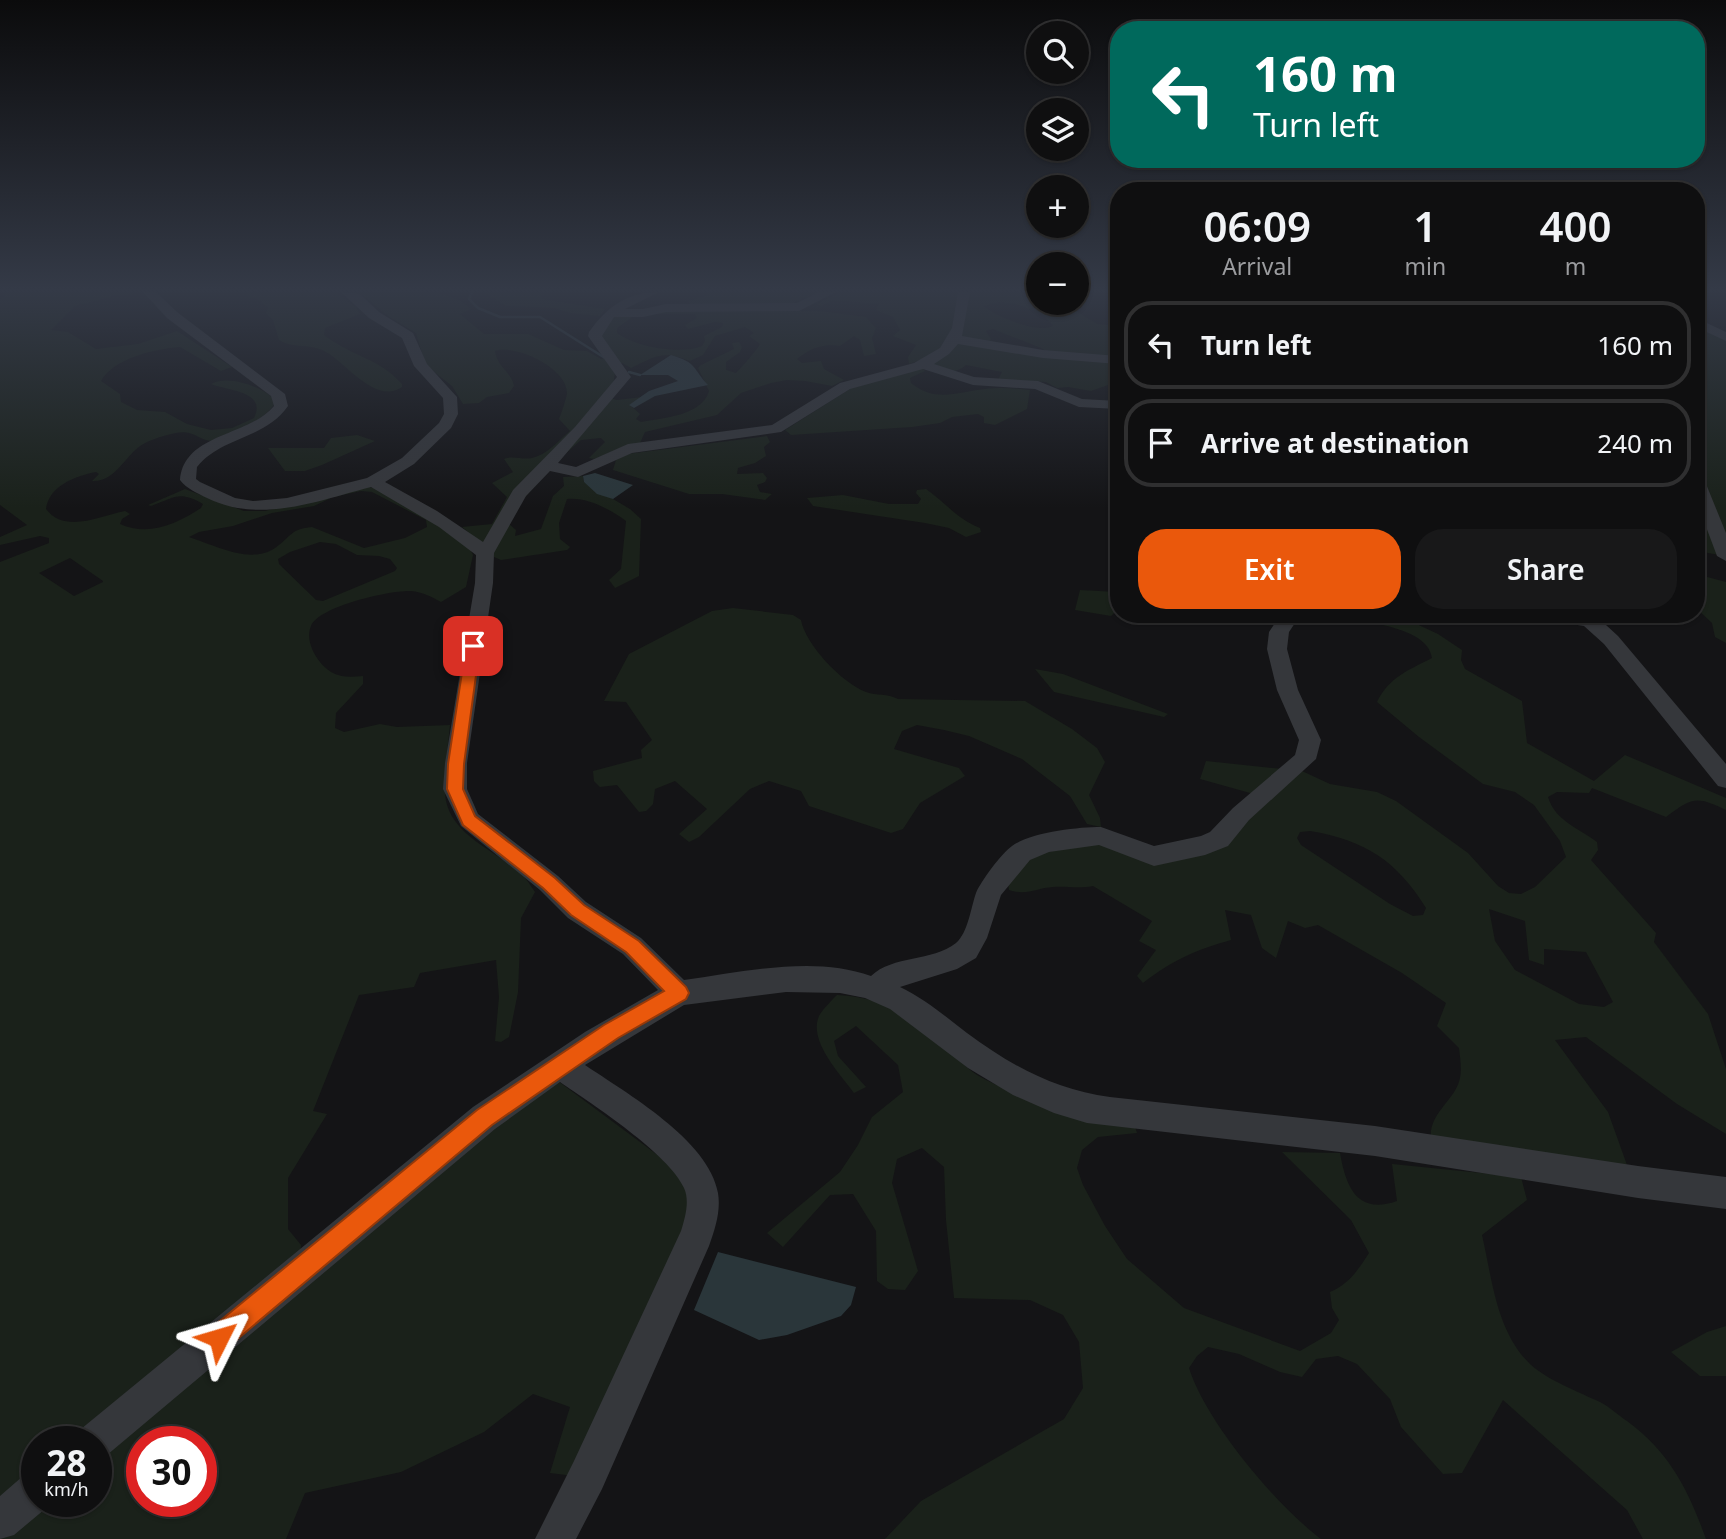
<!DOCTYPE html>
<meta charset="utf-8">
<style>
:root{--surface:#0f0f10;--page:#181819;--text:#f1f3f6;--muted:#9b9c9f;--line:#2f2f30;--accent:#ea580c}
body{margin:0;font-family:"Noto Sans",sans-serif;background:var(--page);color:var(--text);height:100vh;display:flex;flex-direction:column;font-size:26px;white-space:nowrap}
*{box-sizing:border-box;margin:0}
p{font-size:23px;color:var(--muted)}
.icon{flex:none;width:38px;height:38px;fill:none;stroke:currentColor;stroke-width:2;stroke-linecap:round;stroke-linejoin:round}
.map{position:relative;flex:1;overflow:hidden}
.sheet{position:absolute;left:1110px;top:182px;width:595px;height:441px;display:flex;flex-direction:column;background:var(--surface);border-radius:28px;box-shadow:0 2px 5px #0004,0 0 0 2px var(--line)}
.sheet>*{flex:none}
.guide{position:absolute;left:1110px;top:21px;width:595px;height:147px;border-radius:28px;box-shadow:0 2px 5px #0004,0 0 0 2px var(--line);background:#00695c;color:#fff;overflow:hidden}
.fabs{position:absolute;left:1026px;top:21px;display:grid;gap:14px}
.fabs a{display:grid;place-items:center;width:63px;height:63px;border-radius:50%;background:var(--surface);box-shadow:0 2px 5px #0004,0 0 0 2px var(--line);font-size:35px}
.speed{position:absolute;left:21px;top:1426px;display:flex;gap:14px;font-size:35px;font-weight:700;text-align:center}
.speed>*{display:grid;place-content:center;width:91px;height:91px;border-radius:50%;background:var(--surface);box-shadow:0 2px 5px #0004,0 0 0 2px var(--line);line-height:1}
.speed small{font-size:18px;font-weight:400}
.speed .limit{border:10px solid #d22;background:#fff;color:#111}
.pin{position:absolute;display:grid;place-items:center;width:60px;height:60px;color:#fff;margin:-30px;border-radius:14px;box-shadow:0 4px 10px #0006}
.me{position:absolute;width:77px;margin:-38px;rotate:50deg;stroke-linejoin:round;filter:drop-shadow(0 0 5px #0008)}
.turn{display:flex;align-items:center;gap:24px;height:147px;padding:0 28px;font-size:32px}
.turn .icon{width:91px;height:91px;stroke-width:2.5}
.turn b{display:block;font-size:49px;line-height:60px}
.eta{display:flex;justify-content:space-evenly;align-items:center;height:119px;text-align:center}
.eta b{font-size:42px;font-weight:600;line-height:49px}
.cta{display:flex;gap:14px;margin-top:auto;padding:14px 28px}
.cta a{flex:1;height:80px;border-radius:28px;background:var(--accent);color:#fff;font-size:28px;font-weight:600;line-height:80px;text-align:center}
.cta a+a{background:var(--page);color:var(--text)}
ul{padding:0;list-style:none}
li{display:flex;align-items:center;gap:21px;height:88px;margin:0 14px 10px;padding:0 14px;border:4px solid var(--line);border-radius:28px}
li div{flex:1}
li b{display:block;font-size:26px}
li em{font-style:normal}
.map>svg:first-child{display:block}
</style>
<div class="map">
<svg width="1726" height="1539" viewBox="0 0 1726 1539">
<rect width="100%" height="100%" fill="#141416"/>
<path fill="#1a211a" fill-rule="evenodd" d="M8,292H142L113,296L75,306L51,330L68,332L96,349L138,344L177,331L232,367L221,371L180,347C155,349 114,358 101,381L120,394L121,402L137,410L165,412L187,424L211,430L232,428L254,418C267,391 228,391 211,384C228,374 264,387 276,401C271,416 230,438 214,441C204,442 198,435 189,433C179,430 157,438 147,442C126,451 118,482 92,481L99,474L96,472C75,476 49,486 46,509C65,534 100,516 125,511L130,514L122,519L120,524C149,537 176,524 201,508L203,504C178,490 175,498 151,506L148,505L185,489L244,511H265L364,486L374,488L436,519L469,547L473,555L466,587L441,602C432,597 422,592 411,591C391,590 319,606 311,626C304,642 318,664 331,672C341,678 352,677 363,676V684L336,713L335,728L344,732L380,724L397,727L450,725C448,750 442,777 446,801C453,835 495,851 518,871C525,876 530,885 535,892L521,918L518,992L509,1037L501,1042L495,1041L499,997L496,960L420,973L414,987L359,995L313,1111L327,1114L288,1178V1229L301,1245L300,1259L77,1442H37V1476L0,1507V562L49,543V538L40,536L0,545V537L27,525L0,505V299ZM361,491L372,492L426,520L427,527L405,538L364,548L312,527C290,529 291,537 275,548C251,565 214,545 189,537L199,532L233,526L272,513L314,506L333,497ZM320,542L336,544L357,555L379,556L390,559L397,568L395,571L323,601L316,600L279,564L278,559L290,552ZM70,558L103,581V582L74,596L39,573Z
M247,292H335L356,307L360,314L325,328L324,335C351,356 379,358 402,384V387C376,405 347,364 326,352C310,343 293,349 279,340L273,320L266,313L268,308L258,299L247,296Z
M356,292C391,292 444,283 471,309L460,314L484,334H528L564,350L587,351L601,359L611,356L599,336L612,316H634L617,328V333C636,347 680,355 702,346L705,341L704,336L722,327L723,323L715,322L688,329L685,325L697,318L695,314H650L660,311H820L866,317L876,328L872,338L876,354L864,356L860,340L854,336L840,346C824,343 810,348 797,359L802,363L821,361L824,369L844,380L832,386L805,381L787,380L771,383L741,393L717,415L645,432L640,443L594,459L589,458L605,442L601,438L581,440L556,462L486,542H480L462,527L492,524L507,497L492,483L513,472L504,459C513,455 522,460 532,458C547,455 559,440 570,431L559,419C561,415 567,396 567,393C567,368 516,344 495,351C497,367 511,371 514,386L509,393L487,397L479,403L463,404L452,386L429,368L424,360L416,333L388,316L364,296ZM745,327L754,333L749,336L760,344C758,349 740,369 736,373L726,370V362L740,352L742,347L739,342L732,343L734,349L701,365L698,368L709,391C702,416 662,418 641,422L636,419L640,414L630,405L642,397L617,400L606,397L613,386L615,372L612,367L622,363L631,368C656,356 662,350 690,361L703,355L715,336Z
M484,292H542L541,299L605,309L600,316L570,313L555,308L506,306Z
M708,292H821L792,303L691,305L688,301L706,296Z
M842,292H1025L1021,295L1038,303L1071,308L1097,324L1118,326V385H1108L1091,391L1068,387L1057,388L1046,382L998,380L1002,372L966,365C952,378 939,367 924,359L909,364L908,357L916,345L893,336L900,330L893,317L876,310L879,304L833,300L821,306L816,304ZM999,302C1016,303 1043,310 1053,326C1039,334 996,317 984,306ZM993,329L1041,348L1048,352L987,347L991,339L986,331Z
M1696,324L1726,341V556L1696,551V424L1700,425C1704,409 1707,398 1696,385Z
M921,366L925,371L910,378L911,383C936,403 957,392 985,389C1001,387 1014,388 1030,390L1027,409L995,425L984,423V417L978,414L952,417L940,423L912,427L791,435L785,430L853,387Z
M357,435L375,441L322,465L305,471H285L268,448H324L331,438Z
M767,436L770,442L764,447L766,456L755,463L738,468L737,474L763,473L767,478L765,482L757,485L760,492L772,494L765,500L722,494H689L613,470L616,460L627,454Z
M583,476L584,482L630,509L641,519L639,576L615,588L609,580L621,569L626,521C610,509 587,497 567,499L559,523L560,539L570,547L567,550L501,560L494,557L493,547L509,524L516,530L515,536L541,529L553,496L564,486L563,477Z
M926,489C946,503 957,519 980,528L981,532L966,537L949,528L925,523L813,506L807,498L843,495L889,504H918L921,499L916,493L917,490Z
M1696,574L1726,582V643L1715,637L1712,623L1696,608Z
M1080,590L1118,592V609L1111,616L1075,610Z
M733,608L793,615L801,620C805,644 842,683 866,692C877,696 887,693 898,699L1025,701L1072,729L1097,748L1105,762L1089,795L1100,818L1101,827L1087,824L1070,796L1022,759L969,736L944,730L917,725L902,731L894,749L959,768L965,776L920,803L903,829L891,833L809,806L801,791L769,781L750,789L699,837L689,842L679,834L707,809L675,781L655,789L653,804L646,811L639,812L617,785L600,787L594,781L593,771L642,758L641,750L652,740L626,702L604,701L629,654L712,611Z
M1306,614H1395L1438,634L1462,650L1461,660L1465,669L1522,701L1527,743L1594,781L1625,755L1726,798V810C1696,796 1693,797 1666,817L1592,788L1589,793L1557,792L1548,797C1555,821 1579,828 1597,842L1598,850L1591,860L1656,933L1654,942L1708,1014L1726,1069V1134L1677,1104L1586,1037L1555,1040L1608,1112L1627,1165L1431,1139C1428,1113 1456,1100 1460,1078C1462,1069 1460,1057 1459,1048L1437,1026L1446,1003L1402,973L1318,925L1305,928L1288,921L1276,958L1262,948L1251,915L1225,910L1231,940C1195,950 1173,960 1143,983L1137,976L1156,950L1139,941L1152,921L1093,886C1079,889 1067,886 1053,887C1036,888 1027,896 1009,890L1007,878L1020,863L1038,854L1100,841L1178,858L1268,798L1200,779L1206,761L1302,771L1330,784L1377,792L1396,801L1468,853L1498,886L1509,893L1521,894L1535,887L1566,857L1560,841L1534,805L1515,792L1483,784L1419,737L1377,702C1389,677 1409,670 1432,658C1428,621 1336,619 1306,614ZM1310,831C1365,840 1397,861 1426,908L1423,915L1413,916L1390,904L1301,845L1297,838L1300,832ZM1489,909L1525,921L1529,960L1544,965V949L1586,952L1613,1002L1604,1007L1579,1004L1515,970L1495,941Z
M1035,669L1063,674L1168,714L1164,717L1054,692Z
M837,995C883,997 911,1015 945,1046C955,1055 966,1068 977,1075C1022,1101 1085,1112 1135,1127L1137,1133L1098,1137L1082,1150L1077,1168L1083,1185L1105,1226L1127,1259L1184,1308L1300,1351L1331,1333L1339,1320L1332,1308L1330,1292C1349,1284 1358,1270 1369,1253L1351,1220L1282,1152L1340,1153C1346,1187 1357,1215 1397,1201L1392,1164L1521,1177L1527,1200L1482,1235C1492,1278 1496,1331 1530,1364C1547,1380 1579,1392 1600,1402C1610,1407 1618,1415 1627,1421C1670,1453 1688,1489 1706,1539H1643L1627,1510L1503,1400L1462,1473L1443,1474L1401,1427L1390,1399L1357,1364L1338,1356L1316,1359L1302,1377L1280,1372L1239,1354L1208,1347L1197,1356L1189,1368C1206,1422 1276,1505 1321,1539H885L921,1501L1064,1419L1083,1388L1079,1342L1063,1315L1030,1300L954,1298L946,1220L944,1167L922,1148L897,1159L892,1183L918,1271L905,1290L888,1289L877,1281L876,1231L853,1194L830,1195L783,1247L767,1233L840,1172L858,1145L872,1117L903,1092L898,1065L856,1026L834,1041L838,1056L866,1087L854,1093C840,1074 808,1041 819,1016C823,1009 831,1001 837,995Z
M558,1081L675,1168L694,1202L666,1277L574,1476L550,1473L570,1407L533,1394L484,1432L401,1472L305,1493L286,1539H0L42,1502H96V1455L426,1181ZM142,1442H201V1502H142Z
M1726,1326V1376H1700L1671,1352L1707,1332Z"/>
<path fill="#2a363a" d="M671,355C698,363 692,368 708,385L655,396L634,408L629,405L649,391L678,381L668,375H640Z
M595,473L633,485L613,499L597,494L584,482L583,476Z
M718,1252L856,1287L851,1305L841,1316L787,1335L759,1340L694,1310Z"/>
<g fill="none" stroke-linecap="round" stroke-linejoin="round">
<path stroke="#2a363a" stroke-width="2.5" d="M472,292L469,299L478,308L500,317H540L605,358
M629,372L640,375"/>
<path fill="#35373b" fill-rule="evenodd" d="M143,292H156L177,312L285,394L288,406C264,440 222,436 197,467L196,479L200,482L235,498L253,501L287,498L367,478L402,458L439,423L444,414L443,398L414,366L402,338L369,318L341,292L360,294L379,312L413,333L427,364L457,397L458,414L451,428L414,464L385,482L437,511L483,542L513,490L575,427L617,377L588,336L589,332C607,307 627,292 659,292L625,309H643L666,304L797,303L819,292H836L799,311L666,312L643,317H614L602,336L631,377L558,463L576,467L628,444L772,425L840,383L914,363L940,348L952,328L958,292H970L962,336L1043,350L1118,356V364L1043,358L958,344L949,354L934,364L974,377L1038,381L1082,399L1118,401V409L1079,407L1035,389L973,385L923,369L850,389L781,432L632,453L578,477L550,471L526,496L494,553L493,583L467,763V789L478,814L558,876L586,902L641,938L684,980C743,972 814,955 871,976C893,955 932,962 956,943C968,933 971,907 976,893C981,881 1001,854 1012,846C1031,832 1078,827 1101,827L1154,846L1201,836L1210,832L1233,808L1295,755L1299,740L1277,690L1267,649L1269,632L1281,614H1301L1289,632L1287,649L1298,690L1321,740L1316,759L1249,820L1228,846L1205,855L1154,866L1099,845L1049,852L1030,860L1001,895L987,938L976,958L957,969L900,987C925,999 945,1016 967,1033C1010,1065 1055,1090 1110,1097L1375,1126L1638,1166L1726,1177V1209L1638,1198L1375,1156L1087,1123L1054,1113L1013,1095L968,1068L890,1009L865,998L840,993L786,992L684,1005L585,1065C626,1093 709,1140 718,1193C721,1211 715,1229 709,1246L602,1489L576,1539H535L574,1461L681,1231C685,1218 690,1201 684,1188C669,1154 592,1104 560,1082L495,1129L107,1455L96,1460V1442H75L81,1429L473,1107L585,1032L658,990L623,954L568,918L540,890L461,826L443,789L445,763L475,583L476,555L439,527L371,487C317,501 260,524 207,498C197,493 187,489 180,480C184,433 248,437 274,406L271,396L167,318Z
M1696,318L1726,332V341L1696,327Z
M1696,386L1703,390L1706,405L1704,421L1696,426Z
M1696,474L1704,479L1726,533V561L1717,556L1696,500Z
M1537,614H1594L1618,636L1726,764V788L1718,786L1604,644L1584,626L1546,620Z
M37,1471V1502H52L51,1504L14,1535L0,1539V1496L23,1476Z"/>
</g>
<linearGradient id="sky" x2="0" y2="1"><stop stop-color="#0b0b0c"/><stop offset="0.57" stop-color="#343a47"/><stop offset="1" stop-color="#343a47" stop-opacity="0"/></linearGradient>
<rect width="1726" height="508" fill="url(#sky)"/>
<path fill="#ea580c" stroke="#983908" stroke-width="2" d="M473,641L480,646L464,764L463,789L475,816L555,878L584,905L639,941L686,987L689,993L686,999L618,1038L492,1125L228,1347L219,1350L210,1347L207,1338L210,1329L477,1110L604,1025L664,991L626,952L571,915L543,888L463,825L447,789L448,764L466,646Z"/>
</svg>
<div class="fabs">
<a><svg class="icon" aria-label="search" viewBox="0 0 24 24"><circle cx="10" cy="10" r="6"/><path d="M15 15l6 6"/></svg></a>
<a><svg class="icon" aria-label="layers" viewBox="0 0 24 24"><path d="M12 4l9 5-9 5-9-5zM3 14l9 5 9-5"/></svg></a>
<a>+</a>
<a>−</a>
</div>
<div class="speed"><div>28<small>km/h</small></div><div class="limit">30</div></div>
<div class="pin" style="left:473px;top:646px;background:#d93025"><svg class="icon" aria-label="arrive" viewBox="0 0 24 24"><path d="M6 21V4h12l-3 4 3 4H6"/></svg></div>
<svg class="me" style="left:219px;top:1338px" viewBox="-20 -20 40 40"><path d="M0-17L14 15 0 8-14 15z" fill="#ea580c" stroke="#fff" stroke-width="4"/></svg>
<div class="guide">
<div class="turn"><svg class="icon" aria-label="left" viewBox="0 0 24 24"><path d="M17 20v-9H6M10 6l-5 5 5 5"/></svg><div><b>160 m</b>Turn left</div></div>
</div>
<section class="sheet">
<div class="eta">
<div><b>06:09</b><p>Arrival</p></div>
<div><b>1</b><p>min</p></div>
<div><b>400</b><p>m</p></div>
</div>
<ul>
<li><svg class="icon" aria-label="left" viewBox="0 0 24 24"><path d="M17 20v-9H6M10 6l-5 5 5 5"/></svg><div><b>Turn left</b></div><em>160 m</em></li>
<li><svg class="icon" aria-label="arrive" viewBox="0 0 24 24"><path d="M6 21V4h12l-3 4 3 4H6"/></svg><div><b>Arrive at destination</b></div><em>240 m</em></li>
</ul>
<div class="cta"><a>Exit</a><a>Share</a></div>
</section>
</div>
